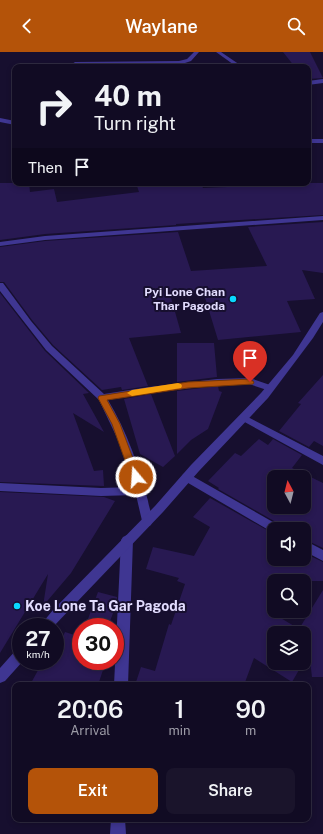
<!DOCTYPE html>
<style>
:root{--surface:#110b23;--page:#1a142b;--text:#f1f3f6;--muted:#9c9ba6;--line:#302b41;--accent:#b45309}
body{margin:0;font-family:"Public Sans",sans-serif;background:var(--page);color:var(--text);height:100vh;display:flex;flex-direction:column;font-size:15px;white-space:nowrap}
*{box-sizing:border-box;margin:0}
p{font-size:13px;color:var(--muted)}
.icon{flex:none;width:22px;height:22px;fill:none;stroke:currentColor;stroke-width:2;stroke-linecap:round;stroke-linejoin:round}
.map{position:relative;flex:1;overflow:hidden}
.details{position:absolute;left:12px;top:630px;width:299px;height:140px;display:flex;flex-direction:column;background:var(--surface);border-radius:8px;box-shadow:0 2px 6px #0003,0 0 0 1px var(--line)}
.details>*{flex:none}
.guide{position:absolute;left:12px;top:12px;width:299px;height:122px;border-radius:8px;box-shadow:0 2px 6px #0003,0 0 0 1px var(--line);background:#110b23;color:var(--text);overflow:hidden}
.needle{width:26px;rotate:353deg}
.fabs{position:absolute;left:267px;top:418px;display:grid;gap:8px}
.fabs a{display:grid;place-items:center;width:44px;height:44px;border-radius:8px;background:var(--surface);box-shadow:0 2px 6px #0003,0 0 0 1px var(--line);font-size:20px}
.speed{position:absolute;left:12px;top:566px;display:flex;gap:8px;font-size:20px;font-weight:700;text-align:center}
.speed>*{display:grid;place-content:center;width:52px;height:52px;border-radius:50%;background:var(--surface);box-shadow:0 2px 6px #0003,0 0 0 1px var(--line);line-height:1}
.speed small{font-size:10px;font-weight:400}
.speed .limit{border:6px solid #d22;background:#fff;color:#111}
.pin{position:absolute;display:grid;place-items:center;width:34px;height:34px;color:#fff;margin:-41px -17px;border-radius:50% 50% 50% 0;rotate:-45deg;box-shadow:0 0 4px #0007}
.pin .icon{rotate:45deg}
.me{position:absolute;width:44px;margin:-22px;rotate:342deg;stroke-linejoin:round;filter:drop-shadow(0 0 3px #0008)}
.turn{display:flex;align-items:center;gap:14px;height:84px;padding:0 16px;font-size:18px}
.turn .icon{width:52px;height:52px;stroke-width:2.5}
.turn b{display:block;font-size:28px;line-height:34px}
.then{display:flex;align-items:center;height:38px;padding:0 16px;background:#0003;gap:8px;font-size:15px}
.eta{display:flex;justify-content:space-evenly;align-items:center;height:68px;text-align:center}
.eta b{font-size:24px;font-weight:600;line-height:28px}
.primary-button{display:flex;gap:8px;margin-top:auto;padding:8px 16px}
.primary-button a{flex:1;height:46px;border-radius:8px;background:var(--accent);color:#fff;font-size:16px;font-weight:600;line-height:46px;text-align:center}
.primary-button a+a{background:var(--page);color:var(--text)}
header{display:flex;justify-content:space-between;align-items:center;height:52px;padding:0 16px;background:var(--accent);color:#fff;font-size:18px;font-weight:600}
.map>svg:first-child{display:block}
</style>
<header><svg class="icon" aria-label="back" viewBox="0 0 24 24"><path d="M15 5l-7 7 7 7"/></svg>Waylane<svg class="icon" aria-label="search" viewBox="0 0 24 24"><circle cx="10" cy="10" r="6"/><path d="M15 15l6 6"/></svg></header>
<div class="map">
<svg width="323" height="782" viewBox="0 0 323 782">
<rect width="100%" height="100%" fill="#170f2f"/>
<path fill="#281952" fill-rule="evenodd" d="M283,0H310L323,26L308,27V15H295Z
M0,131H29L30,140L54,137L57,150L139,140L136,131H180L181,135L202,134L203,136L251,134L250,131H323V163L176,172V173L45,182L0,188Z
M323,170V221L302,218L315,247L287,249L301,280L218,288L203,239L170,242L181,281L129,286L148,334L122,338L121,335L102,338L53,293L32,268L4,230H0V195L45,189L178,180L191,219L267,214L248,175Z
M0,241L45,299L89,341L83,342L104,380L73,361L94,419L103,418L104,434L0,430Z
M177,291H214L217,325L177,330Z
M323,323V394L314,389L309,395L279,379L301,352L298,351Z
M218,334L219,339L222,340L208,377L191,388L177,402V339Z
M151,342L175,404L163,415L140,402L124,347Z
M259,387L268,393L273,387L302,403L292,416L323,431V496L304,487V477H283L281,473L218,437L219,436L208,429L235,401L241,404ZM274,425H304V455H274Z
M0,440L104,445L115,449L71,521L43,554L48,522L0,601Z
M210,446L274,482V507H304V501L323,510V529H274V562L299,577L323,538V625H312L309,601L304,609V581H274V611H303L292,630L254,606L244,633H135L141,615L155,619L169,572L171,573L185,532L177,529L179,526L146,517L153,495L194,504L210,475L193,465Z
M98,540L117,545V550L108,575H85Z
M65,580L81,585V609H99L97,613L104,615L98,633H30L43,609H55V601Z"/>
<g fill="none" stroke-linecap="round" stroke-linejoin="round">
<path fill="#3f3692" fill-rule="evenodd" d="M194,0H199L191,9L179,13L75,14L72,12L75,10L179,9L187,7Z
M216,0H221L243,15H237Z
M323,27V31L308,33V29Z
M0,66L15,69V73L0,70Z
M308,87H323V91H308Z
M323,164V168L45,188L0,194V190L45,184Z
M0,231H3L31,269L52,294L104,342L149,335L217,327L250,326L273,334L275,336L270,339L249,332L217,333L149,341L108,348C127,380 139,414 148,449C149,456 154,467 151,473L147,475L143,473L136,443L101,444L0,439V431L101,436L133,435L119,390L99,348L46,298L0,239Z
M244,363L323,404V413L241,368L239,366L241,364Z
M187,421L280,474L282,477H274V481L272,480L183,428L182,425L183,422Z
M127,483L131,485L133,488L128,633H114L121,488L123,485Z
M304,488L323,498V509L304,499Z
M111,767H125L126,782H110Z"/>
<path fill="#3f3692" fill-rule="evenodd" d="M323,260V270L313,286L268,346L199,419L163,460L53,575H39L53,558L155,454L191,413L261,341L293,303L320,261Z
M21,596V609H23L5,629L0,631V616L16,598Z"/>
</g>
<path fill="#b45309" stroke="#753606" d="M250,327L254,330L253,332L188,336L107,348L120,372L140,425L139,428H132L112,372L98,346L99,344L188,330Z"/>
<path fill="#f59e0b" d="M178,331L181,332L182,334L181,336L132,344L127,341L132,338Z"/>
<g fill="#09d9ff" stroke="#170f2f" stroke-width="1.5">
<circle cx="233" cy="247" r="4"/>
<circle cx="17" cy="554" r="4"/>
</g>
<g text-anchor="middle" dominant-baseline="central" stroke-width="4" stroke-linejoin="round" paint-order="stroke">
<g font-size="12" font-weight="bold" fill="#e3ddff" stroke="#170f2f" text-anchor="end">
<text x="225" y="240">Pyi Lone Chan<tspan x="225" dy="14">Thar Pagoda</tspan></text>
</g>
<g font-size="14" font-weight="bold" fill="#e3ddff" stroke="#170f2f" text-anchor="start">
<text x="25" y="554">Koe Lone Ta Gar Pagoda</text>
</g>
</g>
</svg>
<div class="fabs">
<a><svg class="needle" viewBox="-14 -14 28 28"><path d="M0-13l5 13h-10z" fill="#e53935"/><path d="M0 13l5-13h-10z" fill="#9c9ba6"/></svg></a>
<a><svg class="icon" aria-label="sound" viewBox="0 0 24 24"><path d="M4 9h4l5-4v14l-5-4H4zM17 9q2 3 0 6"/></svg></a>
<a><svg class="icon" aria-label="search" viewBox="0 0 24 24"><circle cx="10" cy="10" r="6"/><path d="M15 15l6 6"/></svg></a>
<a><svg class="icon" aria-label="layers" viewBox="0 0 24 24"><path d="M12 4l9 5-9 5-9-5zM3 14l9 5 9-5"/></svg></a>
</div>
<div class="speed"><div>27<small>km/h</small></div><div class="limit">30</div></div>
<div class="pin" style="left:250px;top:330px;background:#d93025"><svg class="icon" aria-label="arrive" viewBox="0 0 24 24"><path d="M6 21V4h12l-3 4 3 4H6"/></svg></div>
<svg class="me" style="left:136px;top:425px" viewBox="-20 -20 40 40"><circle r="17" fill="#b45309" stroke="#fff" stroke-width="3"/><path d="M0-11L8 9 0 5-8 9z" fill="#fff"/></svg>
<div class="guide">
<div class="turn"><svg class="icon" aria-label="right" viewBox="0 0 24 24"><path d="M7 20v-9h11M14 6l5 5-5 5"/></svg><div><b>40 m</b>Turn right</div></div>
<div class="then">Then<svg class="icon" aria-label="arrive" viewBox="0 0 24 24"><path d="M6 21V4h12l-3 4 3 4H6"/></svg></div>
</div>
<section class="details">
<div class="eta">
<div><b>20:06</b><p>Arrival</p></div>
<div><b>1</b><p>min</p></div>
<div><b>90</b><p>m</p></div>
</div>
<div class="primary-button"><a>Exit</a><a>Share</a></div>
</section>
</div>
